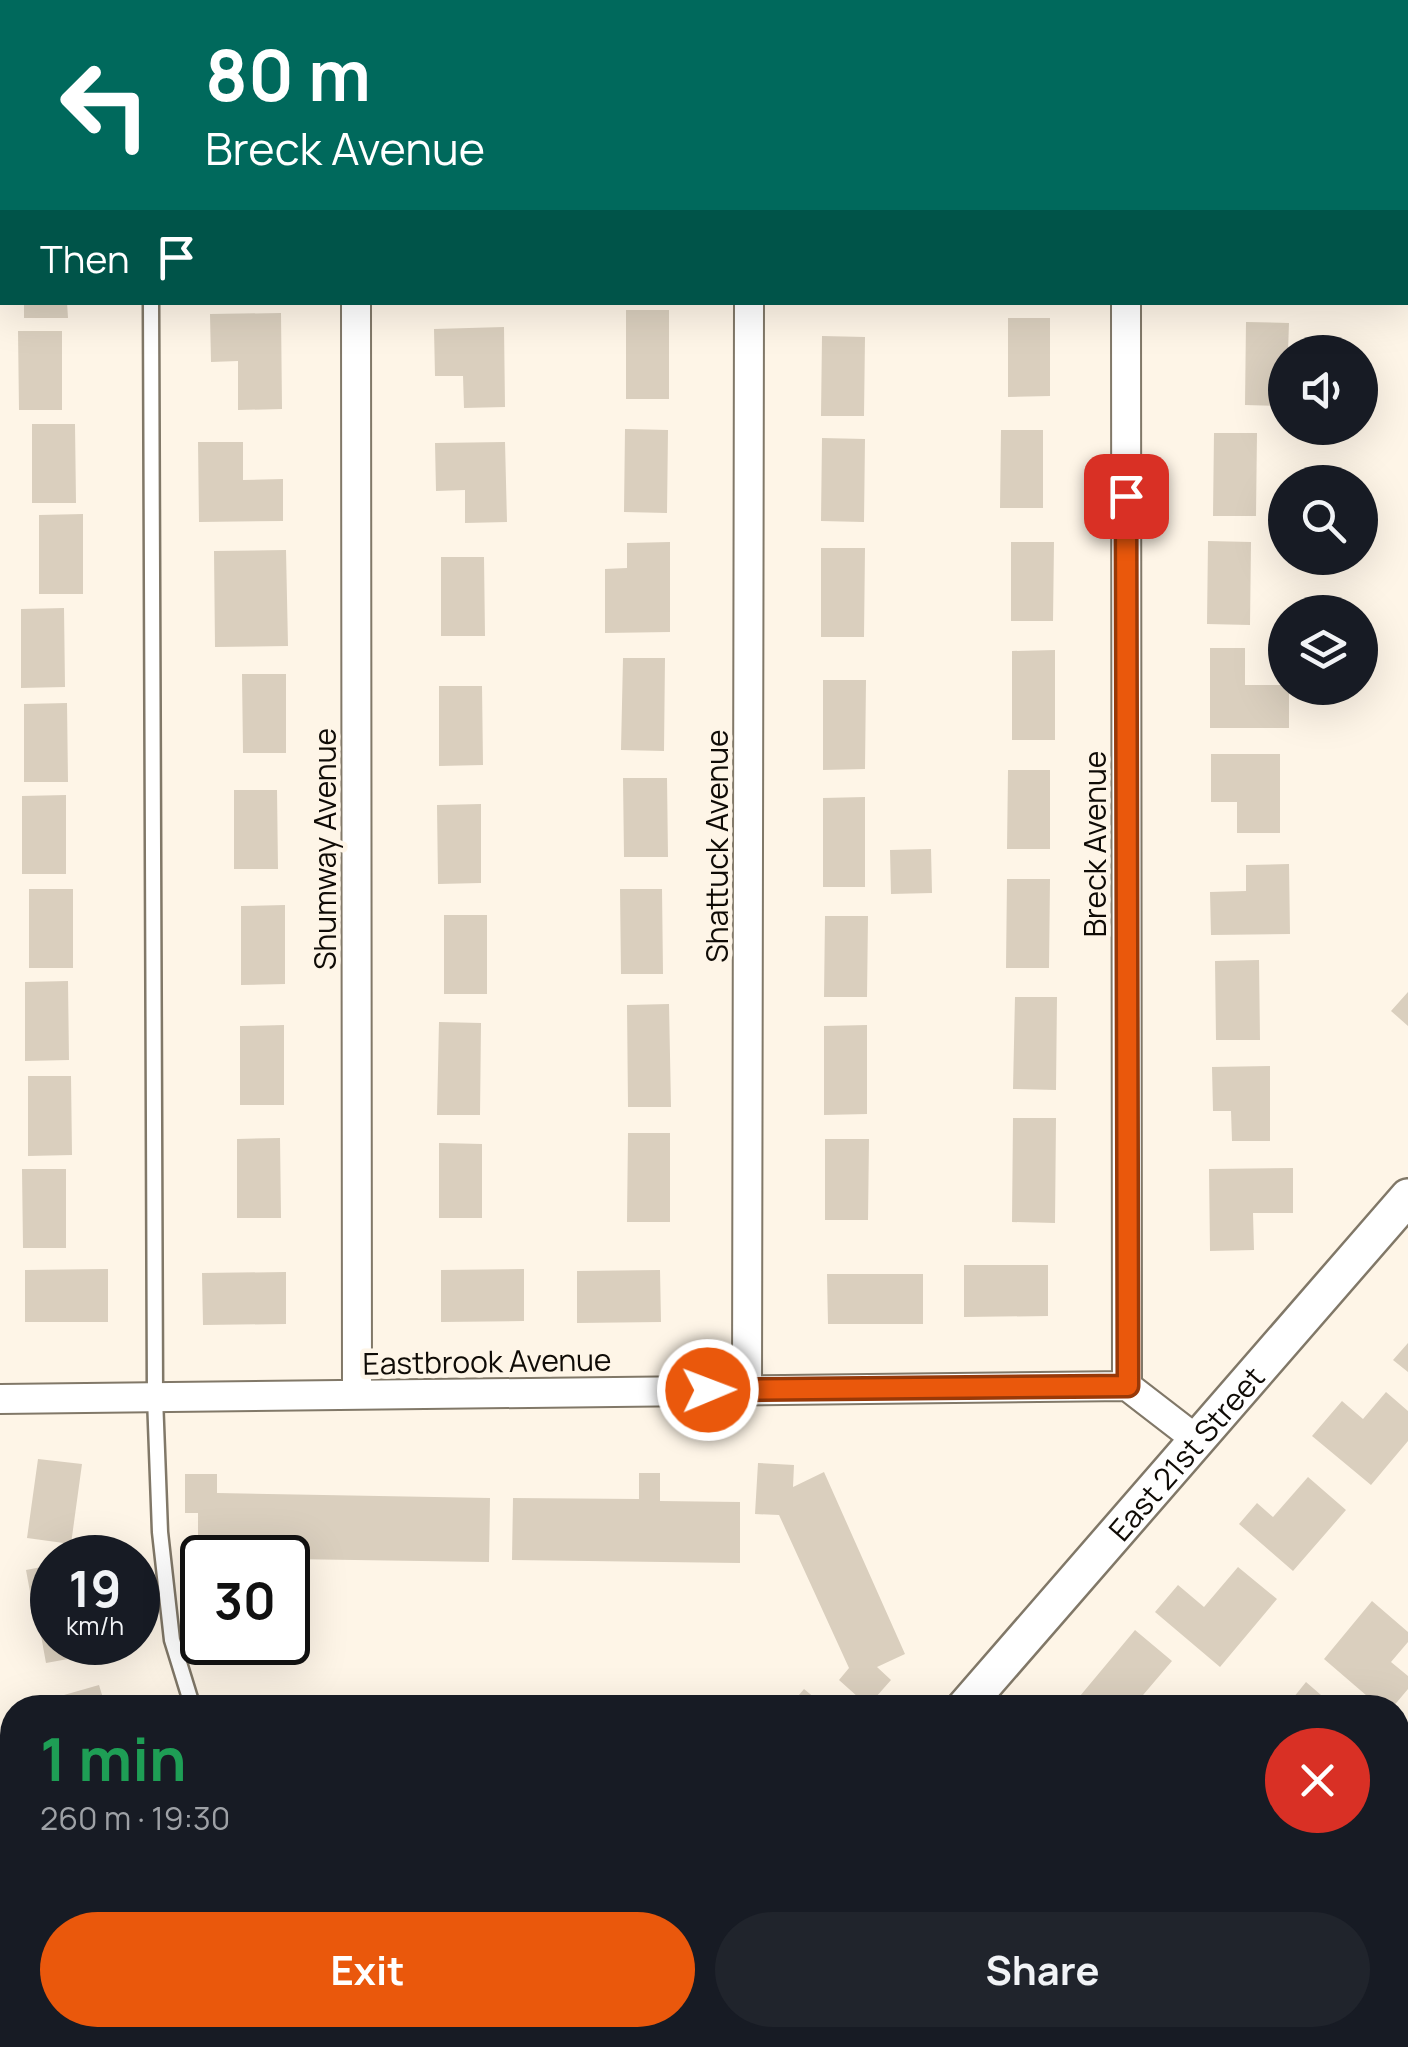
<!DOCTYPE html>
<meta charset="utf-8">
<style>
:root{--surface:#171b24;--page:#20242c;--text:#f1f3f6;--muted:#9ea1a6;--accent:#ea580c}
body{margin:0;font-family:Manrope,sans-serif;background:var(--page);color:var(--text);height:100vh;display:flex;flex-direction:column;font-size:38px;white-space:nowrap}
*{box-sizing:border-box;margin:0}
p{font-size:32px;color:var(--muted)}
.icon{flex:none;width:55px;height:55px;fill:none;stroke:currentColor;stroke-width:2;stroke-linecap:round;stroke-linejoin:round}
.map{position:relative;flex:1;overflow:hidden}
.side{position:absolute;left:0px;top:1695px;width:1410px;height:352px;display:flex;flex-direction:column;background:var(--surface);border-radius:40px 40px 0 0;box-shadow:0 10px 40px #0002}
.side>*{flex:none}
.guide{position:absolute;left:0px;top:0px;width:1410px;height:305px;box-shadow:0 10px 40px #0002;background:#00695c;color:#fff;overflow:hidden}
.controls{position:absolute;left:1268px;top:335px;display:grid;gap:20px}
.controls a{display:grid;place-items:center;width:110px;height:110px;border-radius:50%;background:var(--surface);box-shadow:0 10px 40px #0002;font-size:50px}
.speed{position:absolute;left:30px;top:1535px;display:flex;gap:20px;font-size:50px;font-weight:700;text-align:center}
.speed>*{display:grid;place-content:center;width:130px;height:130px;border-radius:50%;background:var(--surface);box-shadow:0 10px 40px #0002;line-height:1}
.speed small{font-size:25px;font-weight:400}
.speed .limit{border:5px solid #111;border-radius:15px;background:#fff;color:#111}
.pin{position:absolute;display:grid;place-items:center;width:85px;height:85px;color:#fff;margin:-42px;border-radius:20px;box-shadow:0 5px 15px #0006}
.me{position:absolute;width:110px;margin:-55px;rotate:89deg;stroke-linejoin:round;filter:drop-shadow(0 0 8px #0008)}
.turn{display:flex;align-items:center;gap:35px;height:210px;padding:0 40px;font-size:45px}
.turn .icon{width:130px;height:130px;stroke-width:2.5}
.turn b{display:block;font-size:70px;line-height:85px}
.then{display:flex;align-items:center;height:95px;padding:0 40px;background:#0003;gap:20px;font-size:38px}
.round{display:grid;place-items:center;flex:none;width:105px;height:105px;border-radius:52px;background:var(--page)}
.summary{display:flex;align-items:center;justify-content:space-between;height:170px;padding:0 40px}
h1{font-size:60px;font-weight:700;line-height:75px;color:#1e9e55}
.primary-button{display:flex;gap:20px;margin-top:auto;padding:20px 40px}
.primary-button a{flex:1;height:115px;border-radius:60px;background:var(--accent);color:#fff;font-size:40px;font-weight:700;line-height:115px;text-align:center}
.primary-button a+a{background:var(--page);color:var(--text)}
.map>svg:first-child{display:block}
</style>
<div class="map">
<svg width="1408" height="2047" viewBox="0 0 1408 2047">
<rect width="100%" height="100%" fill="#fef5e7"/>
<path fill="#dacfbe" d="M24,302H67L68,318H24Z
M626,310H669V399H626Z
M281,313L282,409L238,410V361L211,362L210,314Z
M1008,318H1050V396L1008,397Z
M1246,322L1289,323L1288,352H1285V406L1245,405Z
M504,327L505,407L464,408L463,376H435L434,329Z
M18,331H62V410H19Z
M822,336L865,337L864,416H821Z
M32,424H75L76,503H32Z
M625,429L668,430L667,513L624,512Z
M1001,430H1043V508H1000Z
M1214,433H1257L1256,516H1213Z
M822,438L865,439L864,522L821,521Z
M198,442H243V480L283,479V521L199,522Z
M505,442L507,522L465,523V490L436,491L435,443Z
M83,514V594H39V515Z
M1208,541L1251,542L1250,625L1207,624Z
M670,542V632L605,633V569L627,568V543Z
M1011,542H1054L1053,621H1011Z
M821,548H865L864,637H821Z
M286,550L288,646L215,647L214,551Z
M441,557H484L485,636H441Z
M64,608L65,687L21,688V609Z
M1210,648H1245V685H1285V688H1289V728H1210Z
M1055,650V740H1012V651Z
M623,658H665L664,751L621,750Z
M242,674H286V753H243Z
M823,680H866L865,769L823,770Z
M439,686H482L483,765L439,766Z
M67,703L68,782H24V704Z
M1211,754H1280V833H1237V802H1211Z
M1008,770H1050V849H1007Z
M623,778H667L668,857H624Z
M234,790H277L278,869H234Z
M66,795V874H22V796Z
M865,797V887H823V798Z
M481,804V883L438,884L437,805Z
M931,849L932,893L891,894L890,850Z
M1289,864L1290,934L1211,935L1210,892L1246,891V865Z
M1007,879H1050L1049,968H1006Z
M29,889H73V968H29Z
M620,889H662L663,974H621Z
M285,905V984L241,985V906Z
M444,915H487V994H444Z
M825,916H868L867,997H824Z
M1259,960L1260,1040H1216L1215,961Z
M68,981L69,1060L25,1061V982Z
M1408,992V1026L1391,1011Z
M1015,997H1057L1056,1090L1013,1089Z
M669,1004L671,1107H628L627,1005Z
M439,1022L481,1023L480,1115H437Z
M284,1025V1105H240V1026Z
M867,1025V1114L824,1115V1026Z
M1270,1066V1141H1232L1231,1111H1213L1212,1067Z
M28,1076H71L72,1155L28,1156Z
M1013,1118H1056L1055,1223L1012,1222Z
M628,1133H670V1222H627Z
M280,1138L281,1218H237V1139Z
M825,1139H869L868,1220H825Z
M439,1143L482,1144V1218H439Z
M1293,1168V1213H1253L1254,1250L1210,1251L1209,1169Z
M22,1169H66V1248H23Z
M964,1265H1048V1316L964,1317Z
M108,1269V1322H25V1270Z
M524,1269V1321L441,1322V1270Z
M660,1270L661,1322L577,1323V1271Z
M286,1272V1324L203,1325L202,1273Z
M827,1274H923V1324H828Z
M1408,1343V1372L1393,1360Z
M1386,1392L1408,1411V1441L1371,1485L1312,1436L1342,1401L1363,1419Z
M38,1459L82,1464L71,1544L27,1538Z
M758,1463L794,1465L793,1487L824,1472L905,1654L877,1667L891,1680L868,1706L839,1680L849,1668L779,1515L755,1514Z
M639,1473H660V1501L740,1502V1563L512,1560L513,1498L639,1499Z
M185,1474H217V1493L490,1498L489,1562L212,1558L213,1540H198V1513H185Z
M1308,1477L1346,1510L1293,1571L1239,1524L1257,1503L1273,1517Z
M52,1565V1642H88L90,1655L46,1663L40,1630H37L26,1570Z
M1238,1567L1277,1599L1220,1667L1155,1612L1178,1585L1204,1607Z
M1372,1601L1408,1632V1642L1391,1662L1408,1676V1689L1392,1708H1381L1324,1659Z
M1135,1630L1172,1661L1132,1708H1070Z
M1306,1682L1336,1708H1285Z
M99,1685L106,1708H60L57,1697Z
M804,1689L827,1708H788Z
M1398,1931L1408,1940V1997L1406,1996L1398,2006Z
M0,1981L12,2004V2024L0,2031Z
M206,2035H260L268,2047H214Z
M495,2035H578L568,2047H485Z
M788,2035H813L827,2047H779Z
M934,2035H1048L1050,2038L1040,2047H942L932,2037Z"/>
<g fill="none" stroke-linecap="round" stroke-linejoin="round">
<defs>
<path id="service" d="M149,0V2
M151,302L155,1397L160,1532L172,1640L193,1708
M361,2035L371,2047"/>
<path id="minor" d="M356,0V2
M1125,0V2
M750,2V0
M356,302L357,1395
M1126,302L1127,1386
M747,1390L749,302
M0,1399L1127,1386L1197,1440
M0,1786L12,1819
M1398,1821L1408,1809
M113,2035L120,2047
M1151,2035L1160,2047
M1200,2047L1210,2035"/>
<g id="tertiary">
<path id="s1" d="M964,1708L1408,1197"/>
<path d="M668,2047L679,2035"/>
</g>
</defs>
<use href="#service" stroke="#817868" stroke-width="19"/>
<use href="#minor" stroke="#817868" stroke-width="32"/>
<use href="#tertiary" stroke="#817868" stroke-width="40"/>
<use href="#service" stroke="#fff" stroke-width="14"/>
<use href="#minor" stroke="#fff" stroke-width="28"/>
<use href="#tertiary" stroke="#fff" stroke-width="35"/>
</g>
<g fill="none" stroke-linecap="round" stroke-linejoin="round">
<defs>
<path id="route" d="M708,1390L1128,1386L1126,496"/>
</defs>
<use href="#route" stroke="#983908" stroke-width="25"/>
<use href="#route" stroke="#ea580c" stroke-width="18"/>
</g>
<g text-anchor="middle" dominant-baseline="central" stroke-width="9" stroke-linejoin="round" paint-order="stroke">
<g font-size="30" fill="#0f0b06" stroke="#fef5e7">
<text transform="translate(1094 844) rotate(-90)">Breck Avenue</text>
<text transform="translate(716 846) rotate(-90)">Shattuck Avenue</text>
<text transform="translate(324 849) rotate(-90)">Shumway Avenue</text>
<text transform="translate(487 1361) rotate(-1)">Eastbrook Avenue</text>
<text stroke="none"><textPath href="#s1" startOffset="338">East 21st Street</textPath></text>
</g>
</g>
</svg>
<div class="controls">
<a><svg class="icon" aria-label="sound" viewBox="0 0 24 24"><path d="M4 9h4l5-4v14l-5-4H4zM17 9q2 3 0 6"/></svg></a>
<a><svg class="icon" aria-label="search" viewBox="0 0 24 24"><circle cx="10" cy="10" r="6"/><path d="M15 15l6 6"/></svg></a>
<a><svg class="icon" aria-label="layers" viewBox="0 0 24 24"><path d="M12 4l9 5-9 5-9-5zM3 14l9 5 9-5"/></svg></a>
</div>
<div class="speed"><div>19<small>km/h</small></div><div class="limit">30</div></div>
<div class="pin" style="left:1126px;top:496px;background:#d93025"><svg class="icon" aria-label="arrive" viewBox="0 0 24 24"><path d="M6 21V4h12l-3 4 3 4H6"/></svg></div>
<svg class="me" style="left:708px;top:1390px" viewBox="-20 -20 40 40"><circle r="17" fill="#ea580c" stroke="#fff" stroke-width="3"/><path d="M0-11L8 9 0 5-8 9z" fill="#fff"/></svg>
<div class="guide">
<div class="turn"><svg class="icon" aria-label="left" viewBox="0 0 24 24"><path d="M17 20v-9H6M10 6l-5 5 5 5"/></svg><div><b>80 m</b>Breck Avenue</div></div>
<div class="then">Then<svg class="icon" aria-label="arrive" viewBox="0 0 24 24"><path d="M6 21V4h12l-3 4 3 4H6"/></svg></div>
</div>
<section class="side">
<div class="summary"><div><h1>1 min</h1><p>260 m · 19:30</p></div><a class="round" style="background:#d93025;color:#fff"><svg class="icon" aria-label="close" viewBox="0 0 24 24"><path d="M6 6l12 12M18 6L6 18"/></svg></a></div>
<div class="primary-button"><a>Exit</a><a>Share</a></div>
</section>
</div>
